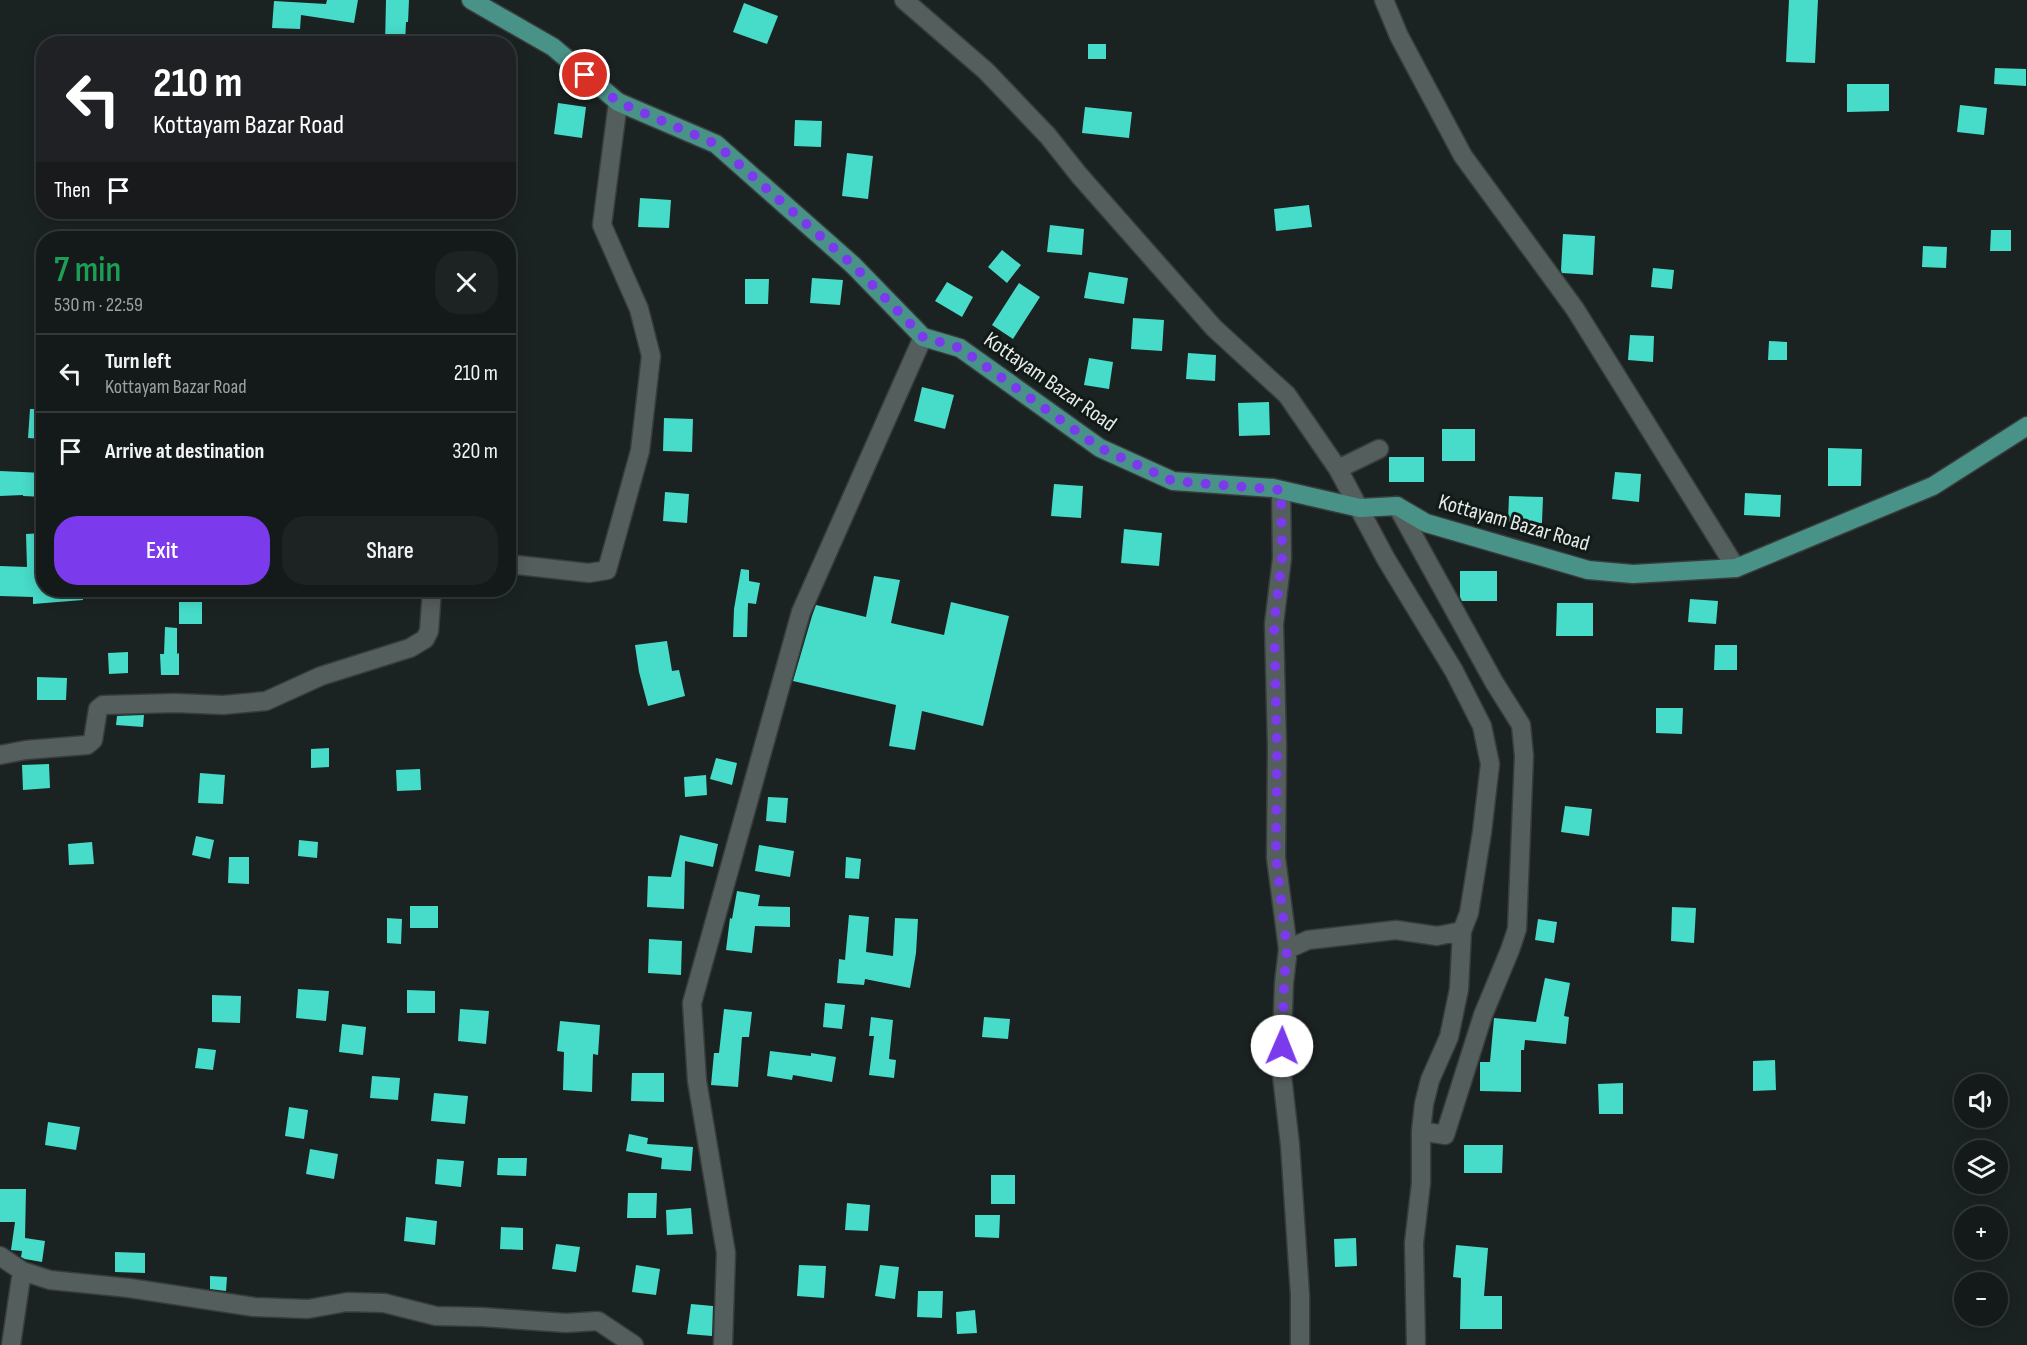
<!DOCTYPE html>
<meta charset="utf-8">
<style>
:root{--surface:#141a1a;--page:#1d2323;--text:#f1f3f6;--muted:#9da1a2;--line:#333839;--accent:#7c3aed}
body{margin:0;font-family:"Sofia Sans Condensed",sans-serif;background:var(--page);color:var(--text);height:100vh;display:flex;flex-direction:column;font-size:22px;white-space:nowrap}
*{box-sizing:border-box;margin:0}
p{font-size:20px;color:var(--muted)}
.icon{flex:none;width:33px;height:33px;fill:none;stroke:currentColor;stroke-width:2;stroke-linecap:round;stroke-linejoin:round}
.map{position:relative;flex:1;overflow:hidden}
.sheet{position:absolute;left:36px;top:231px;width:480px;height:366px;display:flex;flex-direction:column;background:var(--surface);border-radius:24px;box-shadow:0 3px 15px #0003,0 0 0 2px var(--line)}
.sheet>*{flex:none}
.guide{position:absolute;left:36px;top:36px;width:480px;height:183px;border-radius:24px;box-shadow:0 3px 15px #0003,0 0 0 2px var(--line);background:#202124;color:#fff;overflow:hidden}
.fabs{position:absolute;left:1954px;top:1074px;display:grid;gap:12px}
.fabs a{display:grid;place-items:center;width:54px;height:54px;border-radius:50%;background:var(--surface);box-shadow:0 3px 15px #0003,0 0 0 2px var(--line);font-size:30px}
.pin{position:absolute;display:grid;place-items:center;width:51px;height:51px;color:#fff;margin:-26px;border:3px solid #fff;border-radius:50%;box-shadow:0 2px 6px #0007}
.me{position:absolute;width:66px;margin:-33px;rotate:1deg;stroke-linejoin:round;filter:drop-shadow(0 0 4px #0008)}
.turn{display:flex;align-items:center;gap:21px;height:126px;padding:0 18px;font-size:27px}
.turn .icon{width:78px;height:78px;stroke-width:2.5}
.turn b{display:block;font-size:42px;line-height:51px}
.then{display:flex;align-items:center;height:57px;padding:0 18px;background:#0003;gap:12px;font-size:22px}
.round{display:grid;place-items:center;flex:none;width:63px;height:63px;border-radius:24px;background:var(--page)}
.summary{display:flex;align-items:center;justify-content:space-between;height:102px;padding:0 18px}
h1{font-size:36px;font-weight:600;line-height:45px;color:#1e9e55}
.cta{display:flex;gap:12px;margin-top:auto;padding:12px 18px}
.cta a{flex:1;height:69px;border-radius:24px;background:var(--accent);color:#fff;font-size:24px;font-weight:600;line-height:69px;text-align:center}
.cta a+a{background:var(--page);color:var(--text)}
ul{padding:0;list-style:none}
li{display:flex;align-items:center;gap:18px;height:78px;padding:0 18px;border-top:2px solid var(--line)}
li div{flex:1}
li b{display:block;font-size:22px}
li em{font-style:normal}
.map>svg:first-child{display:block}
</style>
<div class="map">
<svg width="2027" height="1345" viewBox="0 0 2027 1345">
<rect width="100%" height="100%" fill="#1b2322"/>
<path fill="#47dbc9" d="M327,0H358L354,23L301,15L300,29L272,28L274,1L326,4Z
M386,0H409L408,22H406L405,44H385Z
M1789,0H1818L1815,63L1786,62Z
M744,3L778,16L767,44L733,32Z
M1088,44H1106V59H1088Z
M1995,68L2026,69V86L1994,84Z
M1847,84H1889V111L1847,112Z
M558,103L586,107L582,138L554,134Z
M1960,105L1987,108L1984,135L1957,132Z
M1085,107L1132,112L1129,138L1082,133Z
M795,120L822,121L821,147L794,146Z
M847,153L873,156L868,199L842,196Z
M640,198L671,200L669,228L638,227Z
M1309,205L1312,227L1276,231L1274,209Z
M1050,225L1084,229L1082,255L1047,252Z
M1991,230H2011V251H1990Z
M1563,234L1595,236L1593,275L1562,273L1561,270Z
M1923,246L1947,247L1946,268L1922,267Z
M1002,250L1021,265L1007,283L988,267Z
M1653,268L1674,270L1672,289L1651,287Z
M1089,272L1128,278L1124,304L1084,298Z
M812,278L843,280L840,305L810,303Z
M745,279H769L768,304H745Z
M947,282L973,297L962,317L935,301Z
M1019,283L1040,297L1013,339L992,325Z
M1133,318L1164,320L1162,351L1131,349Z
M1630,335L1654,336L1653,362L1628,360Z
M1769,341L1787,342V360H1768Z
M1188,353L1216,355L1215,381L1186,379Z
M1089,358L1113,362L1109,389L1084,385Z
M922,387L954,395L945,429L914,421Z
M1269,402L1270,435L1239,436L1238,403Z
M30,409H44V439L28,438Z
M664,418L693,419L692,452L663,451Z
M1442,429H1475V461H1442Z
M1828,448L1862,449L1861,486H1828Z
M1389,457H1424V482H1389Z
M0,471L44,473V497L23,496V495L0,496Z
M1615,472L1641,474L1639,502L1612,499Z
M1054,484L1083,486L1081,518L1051,516Z
M665,492L689,494L687,523L663,521Z
M1745,493L1781,495L1780,517L1744,515Z
M1509,496L1543,497L1542,523L1508,522Z
M1124,529L1162,533L1159,566L1121,563Z
M44,533V590H83V600L33,604V597L0,596V566L27,567L26,534Z
M741,569L749,570V581L760,583L756,604L748,603L747,637H733L734,609Z
M1460,571H1497V601H1462L1460,597Z
M874,576L900,580L891,623L944,635L951,602L1009,616L983,726L922,711L915,750L889,746L896,705L793,681L812,616L816,605L866,617Z
M1690,599L1718,601L1716,624L1688,622Z
M179,602H202V624H179Z
M1557,603H1593V636H1556Z
M165,627L177,628V654L179,653V675H161L160,654H164Z
M667,641L672,671L679,670L685,696L648,706L639,672L635,645Z
M1715,645H1737V670H1714Z
M128,652V673L109,674L108,653Z
M37,677L67,678L66,700H37Z
M1656,708H1683L1682,734L1656,733Z
M144,715L143,727L116,725L117,716Z
M329,748V767L311,768V749Z
M716,758L737,763L732,785L710,779Z
M49,764L50,788L23,790L22,765Z
M420,769L421,790L397,791L396,770Z
M200,773L225,775L223,804L198,803Z
M706,775L707,795L685,797L684,777Z
M768,797L788,798L786,823L766,821Z
M1565,806L1592,809L1589,836L1561,832Z
M680,835L718,844L713,867L685,861L684,909L647,907L648,876L671,877Z
M196,836L214,840L210,859L192,855Z
M299,840L318,842L317,858L298,856Z
M92,842L94,864L69,865L68,844Z
M759,845L794,851L790,877L755,871Z
M229,857H249V884L228,883Z
M846,857L861,859L859,879L845,878Z
M737,891L760,895L758,906L790,907V927L755,926L752,953L726,950L730,918L732,919Z
M410,906H438V928H410Z
M1672,907L1696,908L1694,943L1671,941Z
M849,915L869,917L866,952L893,956L895,918L918,919L916,953L910,988L865,979L864,985L837,983L839,959L845,960Z
M387,918L402,919L401,944L387,943Z
M1538,919L1557,922L1554,943L1535,940Z
M649,939L682,941L681,975L648,973Z
M1545,978L1570,983L1564,1016L1569,1017L1566,1044L1525,1040L1524,1050H1521V1092L1480,1091V1062H1490L1494,1018L1536,1022Z
M298,989L329,991L326,1021L296,1018Z
M407,990L435,991V1013H407Z
M212,995L241,996L240,1023L212,1022Z
M825,1003L845,1005L842,1029L823,1027Z
M460,1009L489,1011L486,1044L458,1041Z
M724,1009L752,1012L749,1037H742L738,1087L711,1085L714,1053H719Z
M871,1017L893,1020L889,1059L896,1060L894,1078L869,1075L874,1036H869Z
M984,1017L1010,1019L1008,1039L982,1037Z
M560,1021L600,1025L598,1055L593,1054L592,1092L563,1090L564,1052L557,1051Z
M342,1024L366,1027L363,1055L339,1052Z
M198,1048L216,1050L213,1070L195,1068Z
M770,1051L811,1056V1053L836,1057L832,1082L793,1075L792,1080L767,1076Z
M1775,1060L1776,1090L1753,1091V1061Z
M632,1073H664V1102L631,1101Z
M372,1076L400,1078L398,1100L370,1098Z
M1623,1083V1114H1599L1598,1084Z
M434,1093L468,1096L465,1124L431,1121Z
M289,1107L308,1110L304,1139L285,1136Z
M48,1122L80,1127L76,1150L45,1145Z
M629,1134L648,1138L647,1144L693,1147L691,1171L661,1169L662,1158L626,1151Z
M1464,1145H1503L1502,1173H1464Z
M310,1149L338,1154L334,1179L306,1174Z
M498,1158H527L526,1176L497,1175Z
M437,1159L464,1161L461,1187L435,1184Z
M991,1175H1015V1204H991Z
M0,1189H26L25,1238L45,1241L42,1262L25,1259L21,1257L22,1251L11,1250L15,1222H0Z
M628,1193H657L656,1218H627Z
M847,1203L870,1205L868,1231L845,1230Z
M691,1208L693,1234L667,1235L666,1210Z
M975,1215H1000L999,1238L975,1237Z
M406,1217L437,1221L435,1245L404,1241Z
M501,1227L523,1228V1250L500,1249Z
M1356,1238L1357,1266L1335,1267L1334,1239Z
M556,1244L580,1247L576,1272L552,1269Z
M1456,1245L1488,1248L1484,1296H1502V1329H1460L1461,1278L1453,1277Z
M115,1252L145,1253V1273L115,1272Z
M636,1265L660,1269L656,1295L632,1292Z
M799,1265L826,1266L824,1298L797,1296Z
M880,1265L899,1267L895,1299L875,1296Z
M210,1276L227,1277L226,1291L210,1289Z
M918,1291H943L942,1318L917,1317Z
M691,1304L713,1306L712,1336L687,1334Z
M975,1310L977,1333L957,1334L956,1312Z"/>
<g fill="none" stroke-linecap="round" stroke-linejoin="round">
<defs>
<path id="minor" d="M904,0L986,71L1048,136L1079,175L1214,328L1287,395L1338,469L1386,559L1454,671L1482,726L1490,764L1482,832L1469,913L1462,931L1459,989L1449,1037L1430,1080L1424,1104L1421,1131V1183L1414,1243L1416,1345
M1384,0L1399,36L1463,156L1575,309L1736,568
M1338,469L1379,449
M1281,490L1282,558L1274,624L1277,747L1276,858L1288,949
M1397,506L1494,682L1521,725L1524,756L1517,929L1510,950L1483,1015L1445,1135L1421,1131
M508,564L589,573L607,570L640,451L651,356L639,309L602,225L618,102
M0,755L26,750L87,745L93,740L98,709L103,705L175,703L223,705L266,701L321,676L410,648L425,639L429,631L432,590
M0,1256L22,1271L11,1345
M22,1271L50,1280L129,1288L254,1307L308,1309L347,1302L384,1303L436,1316L482,1317L566,1323L598,1321L634,1345
M723,1345L726,1253L697,1081L692,1003L801,612L923,337
M1300,1345V1295L1290,1145L1281,1067L1284,983L1288,949L1308,940L1396,930L1437,936L1462,931"/>
<path id="major" d="M471,0L553,47L618,102L716,144L853,265L923,337L960,348L1100,448L1173,481L1273,488L1360,508L1397,506L1426,523L1588,570L1633,574L1736,568L1933,486L2027,426"/>
</defs>
<use href="#minor" stroke="#383d3c" stroke-width="21"/>
<use href="#major" stroke="#383d3c" stroke-width="21"/>
<use href="#minor" stroke="#545e5c" stroke-width="18"/>
<use href="#major" stroke="#499288" stroke-width="18"/>
</g>
<g fill="none" stroke-linecap="round" stroke-linejoin="round">
<path stroke="#7c3aed" stroke-width="10" stroke-dasharray="0 18" d="M585,75L618,102L716,144L853,265L923,337L960,348L1100,448L1173,481L1281,490L1282,558L1274,624L1277,747L1276,858L1287,949L1284,983L1282,1046"/>
</g>
<g text-anchor="middle" dominant-baseline="central" stroke-width="6" stroke-linejoin="round" paint-order="stroke">
<g font-size="22" fill="#e7eceb" stroke="#121a18">
<text transform="translate(1050 382) rotate(35)">Kottayam Bazar Road</text>
<text transform="translate(1514 523) rotate(16)">Kottayam Bazar Road</text>
</g>
</g>
</svg>
<div class="fabs">
<a><svg class="icon" aria-label="sound" viewBox="0 0 24 24"><path d="M4 9h4l5-4v14l-5-4H4zM17 9q2 3 0 6"/></svg></a>
<a><svg class="icon" aria-label="layers" viewBox="0 0 24 24"><path d="M12 4l9 5-9 5-9-5zM3 14l9 5 9-5"/></svg></a>
<a>+</a>
<a>−</a>
</div>
<div class="pin" style="left:585px;top:75px;background:#d93025"><svg class="icon" aria-label="arrive" viewBox="0 0 24 24"><path d="M6 21V4h12l-3 4 3 4H6"/></svg></div>
<svg class="me" style="left:1282px;top:1046px" viewBox="-20 -20 40 40"><circle r="19" fill="#fff"/><path d="M0-13L10 11 0 6-10 11z" fill="#7c3aed"/></svg>
<div class="guide">
<div class="turn"><svg class="icon" aria-label="left" viewBox="0 0 24 24"><path d="M17 20v-9H6M10 6l-5 5 5 5"/></svg><div><b>210 m</b>Kottayam Bazar Road</div></div>
<div class="then">Then<svg class="icon" aria-label="arrive" viewBox="0 0 24 24"><path d="M6 21V4h12l-3 4 3 4H6"/></svg></div>
</div>
<section class="sheet">
<div class="summary"><div><h1>7 min</h1><p>530 m · 22:59</p></div><a class="round"><svg class="icon" aria-label="close" viewBox="0 0 24 24"><path d="M6 6l12 12M18 6L6 18"/></svg></a></div>
<ul>
<li><svg class="icon" aria-label="left" viewBox="0 0 24 24"><path d="M17 20v-9H6M10 6l-5 5 5 5"/></svg><div><b>Turn left</b><p>Kottayam Bazar Road</p></div><em>210 m</em></li>
<li><svg class="icon" aria-label="arrive" viewBox="0 0 24 24"><path d="M6 21V4h12l-3 4 3 4H6"/></svg><div><b>Arrive at destination</b></div><em>320 m</em></li>
</ul>
<div class="cta"><a>Exit</a><a>Share</a></div>
</section>
</div>
